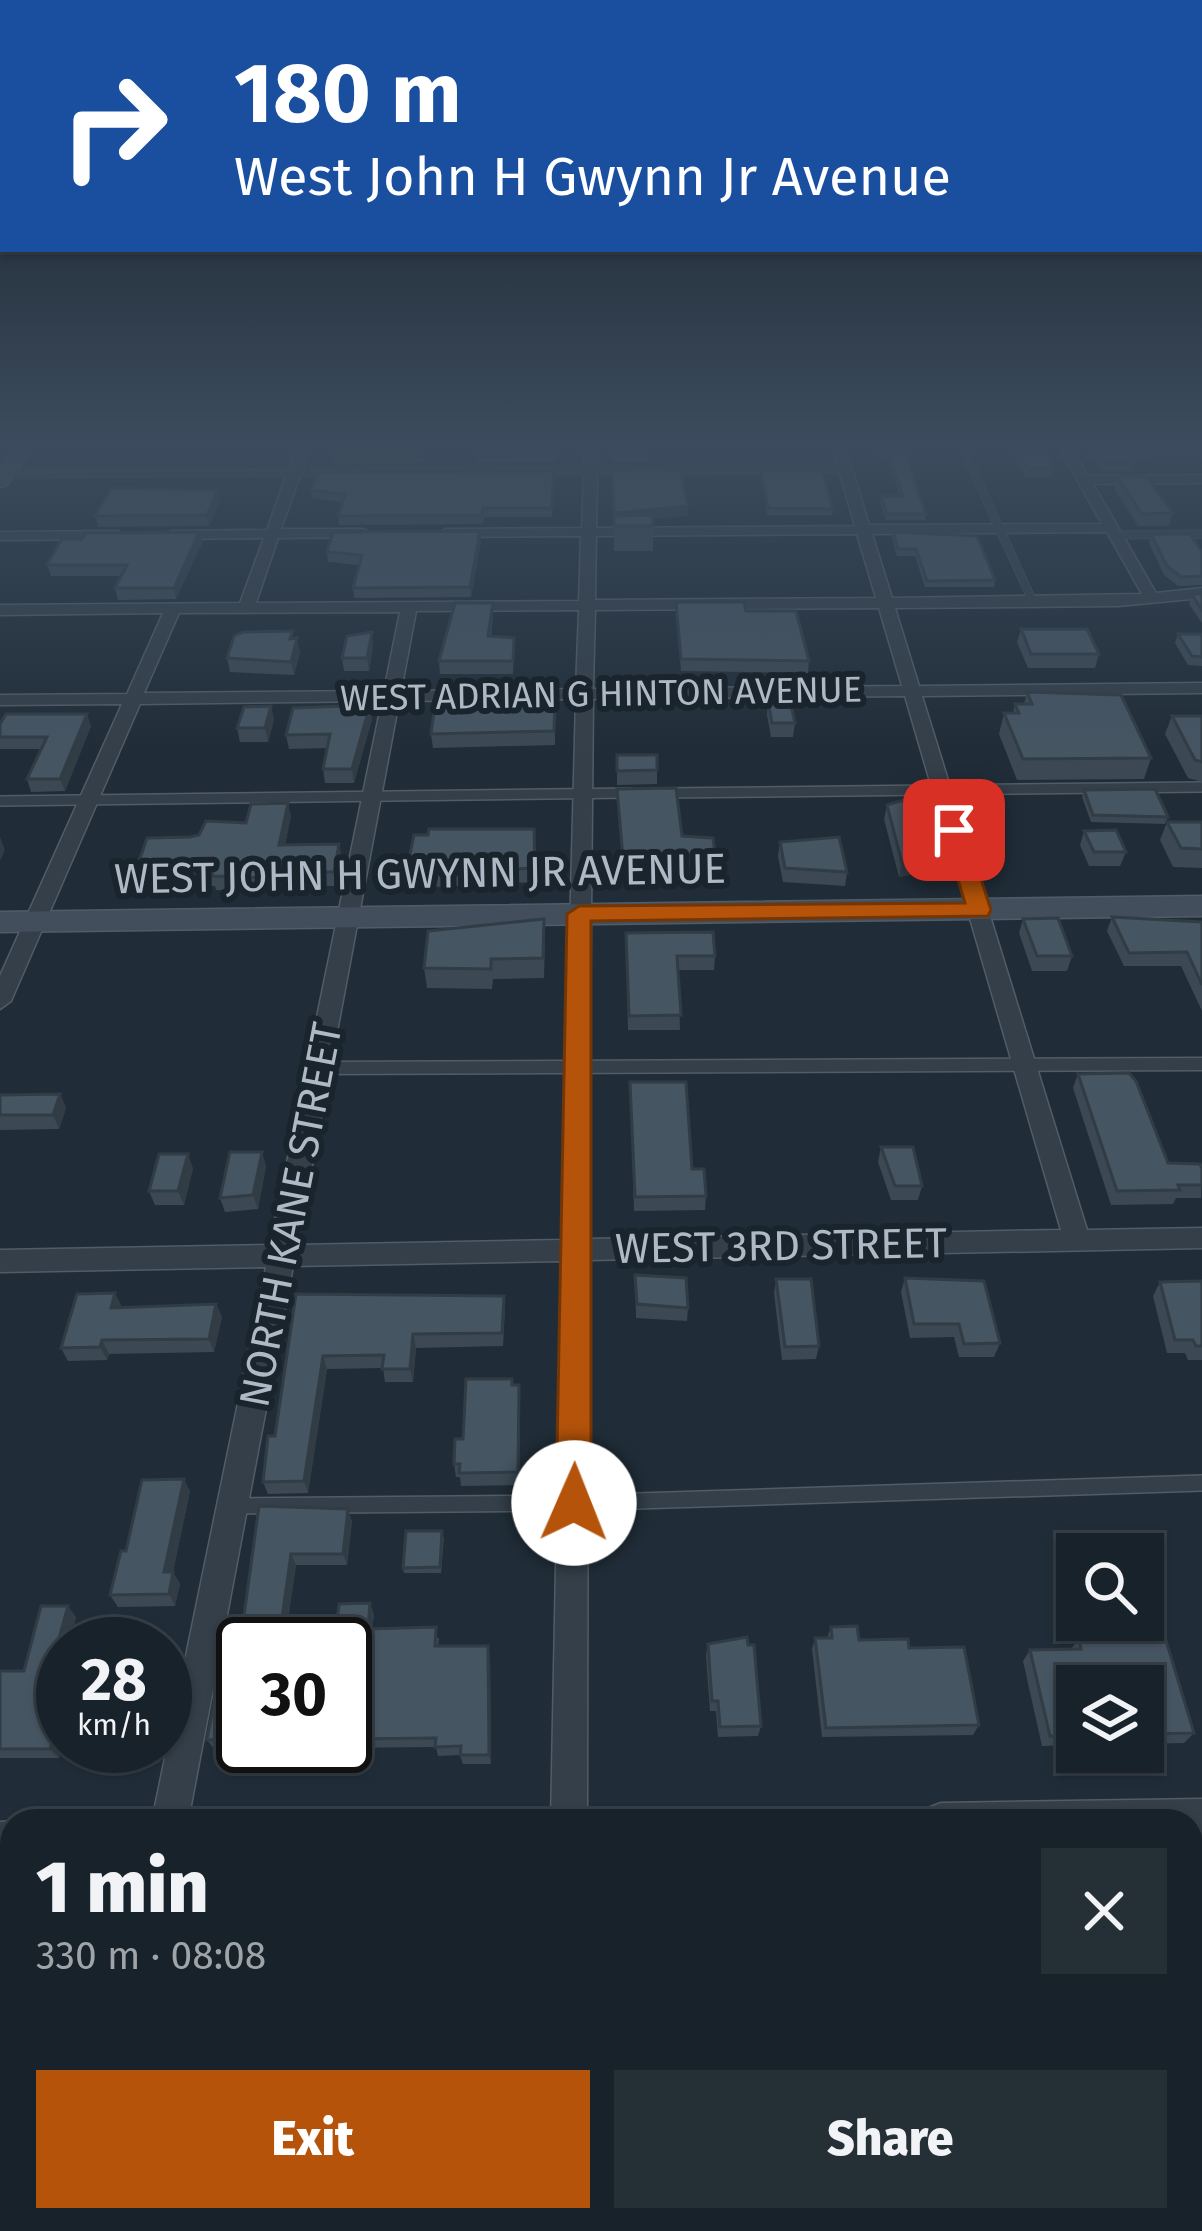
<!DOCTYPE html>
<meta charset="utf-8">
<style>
:root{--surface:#18222a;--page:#252f36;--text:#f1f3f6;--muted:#9fa4a8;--line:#363f47;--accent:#b45309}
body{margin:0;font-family:"Fira Sans",sans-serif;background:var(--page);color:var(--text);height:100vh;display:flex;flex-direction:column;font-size:45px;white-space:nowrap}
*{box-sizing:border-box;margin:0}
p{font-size:39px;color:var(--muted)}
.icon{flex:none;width:66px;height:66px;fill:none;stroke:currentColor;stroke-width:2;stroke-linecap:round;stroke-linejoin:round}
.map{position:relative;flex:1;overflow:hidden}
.side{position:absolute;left:0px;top:1809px;width:1203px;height:423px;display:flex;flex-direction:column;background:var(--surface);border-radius:36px 36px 0 0;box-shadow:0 3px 9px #0004,0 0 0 3px var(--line)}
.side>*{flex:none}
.top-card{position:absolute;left:0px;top:0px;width:1203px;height:252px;box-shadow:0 3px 9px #0004,0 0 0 3px var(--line);background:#1a4fa0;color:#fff;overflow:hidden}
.fabs{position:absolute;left:1056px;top:1533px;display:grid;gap:24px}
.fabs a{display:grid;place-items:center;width:108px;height:108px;border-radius:0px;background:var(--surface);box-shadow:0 3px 9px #0004,0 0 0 3px var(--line);font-size:60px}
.speed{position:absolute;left:36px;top:1617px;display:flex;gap:24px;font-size:60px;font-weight:700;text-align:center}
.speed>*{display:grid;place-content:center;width:156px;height:156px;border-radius:50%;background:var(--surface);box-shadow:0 3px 9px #0004,0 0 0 3px var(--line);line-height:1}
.speed small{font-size:30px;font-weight:400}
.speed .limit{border:6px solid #111;border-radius:18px;background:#fff;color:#111}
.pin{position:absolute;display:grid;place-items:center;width:102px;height:102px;color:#fff;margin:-51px;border-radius:24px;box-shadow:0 6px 18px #0006}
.me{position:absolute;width:132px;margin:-66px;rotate:1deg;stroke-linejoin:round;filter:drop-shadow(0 0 9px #0008)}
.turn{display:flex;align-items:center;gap:42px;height:252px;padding:0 36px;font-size:54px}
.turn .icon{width:156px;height:156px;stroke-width:2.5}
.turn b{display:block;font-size:84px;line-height:102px}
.round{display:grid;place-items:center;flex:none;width:126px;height:126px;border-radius:0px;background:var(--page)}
.head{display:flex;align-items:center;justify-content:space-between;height:204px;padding:0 36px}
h1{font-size:72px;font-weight:800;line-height:90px}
.primary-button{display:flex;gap:24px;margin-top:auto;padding:24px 36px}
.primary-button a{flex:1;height:138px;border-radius:0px;background:var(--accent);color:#fff;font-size:48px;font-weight:800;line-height:138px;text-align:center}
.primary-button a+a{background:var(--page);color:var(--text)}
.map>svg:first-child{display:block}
</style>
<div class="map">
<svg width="1202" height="2231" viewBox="0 0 1202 2231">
<rect width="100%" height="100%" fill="#202d38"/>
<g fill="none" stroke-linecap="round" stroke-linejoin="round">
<defs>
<path id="lane-far3" d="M960,442L1033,602
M666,470L845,469
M5,474L628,470
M1114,535L1202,534"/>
<path id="lane-far2" d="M663,793L1202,787
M0,801L631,793"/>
<path id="lane-far1" d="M320,1068L1202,1064"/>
<path id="lane" d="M233,1506L574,1503L1202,1483"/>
<path id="street" d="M298,442H312L281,529H364L371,533L364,537L278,538L256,603L579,601L581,536L446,537L439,533L446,529L582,528L585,442H598L596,528L855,526L831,442H844L869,525L1102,524L1056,442H1068L1088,476L1202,475V483L1093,484L1156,593L1202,588V598L1118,606L895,608L919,686L1202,683V693L922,696L1087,1230L1202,1228V1248L588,1260L587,1821H551L562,1261L293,1266L188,1821H152L266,1267L0,1272V1250L270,1245L382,701L140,704L11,1001L0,1009V976L122,704L0,705V695L127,694L163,613L0,615V605L240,603L264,538L171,539L164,535L171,531L267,530ZM1107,532L1142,594L892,598L872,534ZM857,534L876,598L595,600L596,536ZM879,608L902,686L593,689L595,610ZM579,610L576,689L401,691L416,611ZM400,612L384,691L144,693L179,613ZM905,696L1061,1230L588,1239L593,699ZM576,699L562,1240L297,1245L399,701Z
M0,532L118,531L125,535L118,539L0,540Z
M1202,1799V1835H1191V1821H923L928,1808L941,1803Z
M12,1821V1857L0,1858V1822Z"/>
<path id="secondary" d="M18,442H38L7,485L0,487V467Z
M1202,896V916L0,932V912Z"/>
</defs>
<use href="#lane-far3" stroke="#515c66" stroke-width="9"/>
<use href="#lane-far2" stroke="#515c66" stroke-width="12"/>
<use href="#lane-far1" stroke="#515c66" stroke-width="15"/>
<use href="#lane" stroke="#515c66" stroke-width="18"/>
<use href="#street" stroke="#515c66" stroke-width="3"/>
<use href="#secondary" stroke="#515c66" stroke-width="3"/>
<use href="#lane-far3" stroke="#343f49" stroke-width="8"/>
<use href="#lane-far2" stroke="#343f49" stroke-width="9"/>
<use href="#lane-far1" stroke="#343f49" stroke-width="12"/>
<use href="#lane" stroke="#343f49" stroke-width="15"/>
<use href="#street" fill="#343f49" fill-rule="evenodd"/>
<use href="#secondary" fill="#424e5c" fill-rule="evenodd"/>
</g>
<path fill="#3c4954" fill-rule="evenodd" d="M336,442H428L423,463L333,464L332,456Z
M613,442H647L648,462H612Z
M875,442H902L926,514L925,520H886L880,502L881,496H900L885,454H878Z
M1008,442H1044L1054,469L1052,477H1025Z
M1084,442H1202V457L1151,455L1150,461H1132L1131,471H1103Z
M555,445V462L475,463L474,455Z
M612,470L688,515L653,519V551H614Z
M554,471L552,517H484L483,524L339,525L338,516L342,502L312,498L311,490Z
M761,471L833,509L832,515H767Z
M1117,476L1173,513L1169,526H1138L1114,488Z
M218,490L220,500L209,526L98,527L95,516Z
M199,532L202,543L176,599L118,600L115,588L122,576H51L47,565L82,539Z
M893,532L995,580L994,587H925L915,556H897L892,538Z
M1151,534L1202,552V585L1178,586L1164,575L1149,543Z
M481,541L471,597L354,598L353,588L359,565L328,562L327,552Z
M1202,593V623L1189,604L1192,595Z
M676,602L746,611L809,661L808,673L681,671Z
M493,615L491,636L514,651L513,674H440L439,661Z
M1021,629L1099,654L1095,668H1028L1017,642Z
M1178,634H1202V666L1188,665L1175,643Z
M373,646L369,671H344L342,658Z
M300,652L294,675L230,672L227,658Z
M1027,692L1151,758L1144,779L1017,780L999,734L1004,713H1013L1015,704H1024Z
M768,701L795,723L793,737H771L767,715Z
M555,703V745L433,748L431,734Z
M271,706L274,720L268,742H240L237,728Z
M1172,716H1202V782L1188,778L1165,734Z
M372,719L354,783H325L323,769L327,748L289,749L286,735Z
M0,724L91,726L65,791L31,792L27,779L42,749H0Z
M617,755H657V784L617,785Z
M617,789L682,836L717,869L716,883L624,884Z
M1084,790L1168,817L1165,824L1091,822L1082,797Z
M887,805L926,872L899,877L884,819Z
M291,816L285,845L342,858L337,886H275L274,892L216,890L215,886L138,890L134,876L190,837L246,823Z
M1167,822H1202V868L1173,867L1160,840Z
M534,829L535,882L412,888L409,859Z
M1084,831L1126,852L1120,866H1089L1080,845Z
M780,842L847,872L845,886L783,882L778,856Z
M1112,917L1202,922V1011L1181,966H1124L1107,931Z
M1023,919L1072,956L1067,971H1032L1019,933Z
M626,933L715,956L714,970H678L680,1030H628Z
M545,938L544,978L493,979L492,989L427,988L424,968Z
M1078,1074L1168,1163L1202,1169L1201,1198H1176L1173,1204L1111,1205L1073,1088Z
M630,1082L692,1169L706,1196L705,1210L634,1211Z
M60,1094L66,1108L59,1129L0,1130V1095Z
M881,1147L922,1186L918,1200H891L878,1162Z
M266,1166L258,1209L225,1212L220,1198Z
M193,1168L184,1205H155L149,1191Z
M635,1275L688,1308L687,1321L636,1318Z
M905,1278L1000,1343L994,1357H959L954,1337L910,1338L901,1292Z
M776,1279L819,1346L816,1359L782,1360L774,1293Z
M1202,1281V1360H1188L1185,1353H1167L1153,1296L1160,1282Z
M296,1294L505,1309L503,1346L416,1348L413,1382H385L383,1368L327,1369L308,1493L268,1494L263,1482L275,1436Z
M216,1304L222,1317L214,1352L109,1354L107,1360L68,1361L61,1348L121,1308Z
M513,1385H519L520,1398L519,1485L461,1486L460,1477H456L454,1464L463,1439Z
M190,1491L173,1572L180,1584L175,1606L118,1607L110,1595L126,1551Z
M259,1506L352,1521L347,1565H296L286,1632L336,1631L374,1614L372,1629L439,1638L438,1646L490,1656L491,1764H463L460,1755L438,1756L436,1747L214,1749L207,1740L224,1679L239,1652ZM243,1644H345V1746H243Z
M444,1537L441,1573H404L403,1568Z
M76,1617L69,1644H63V1666L60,1678H63V1742L59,1758H0V1671H24Z
M831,1627L859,1640L909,1648L979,1725L973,1735L822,1737L812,1649L815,1638H827Z
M1164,1634L1194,1733L1184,1743L1143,1744V1686H1077V1745L1042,1746L1023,1661L1030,1650L1071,1649L1079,1639Z
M708,1644L748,1645L761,1726L758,1736L718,1737L716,1711H710L706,1655Z
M1045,2220H1068L1064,2224L1050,2227Z"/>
<path fill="#313c45" d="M218,490L220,500L209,526L207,515Z
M688,506V515L614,522V513Z
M480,531L481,541L471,597L470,587Z
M199,532L202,543L176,599L174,588Z
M372,632L373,646L369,671L367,658Z
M297,638L300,652L294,675L291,662Z
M370,705L372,719L354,783L352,769Z
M271,706L274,720L268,742L265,728Z
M87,714L91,726L65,791L60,779Z
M288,803L291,816L282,858L279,845Z
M0,837L5,850L0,861Z
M339,844L342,858L337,886L334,872Z
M930,858L926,872L899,877L902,863Z
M60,1094L66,1108L59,1129L53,1115Z
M262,1152L266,1166L258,1209L253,1195Z
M188,1154L193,1168L184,1205L178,1191Z
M115,1293L122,1307L118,1322L111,1308Z
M216,1304L222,1317L214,1352L209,1339Z
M413,1334L416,1348L413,1382L410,1369Z
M102,1340L109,1354L107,1360L100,1347Z
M323,1356L327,1369L308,1493L304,1481Z
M184,1479L190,1491L173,1572L180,1584L175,1606L169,1594L164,1572Z
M348,1509L352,1521L347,1565L343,1554Z
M291,1554L296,1565L285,1642L280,1632Z
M370,1603L374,1614L371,1639L368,1629Z
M68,1606L76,1617L69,1644H63V1665L57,1688L48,1678Z
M488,1646L490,1656L491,1764L489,1755Z
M54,1733L63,1742L59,1758L50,1749Z"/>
<path fill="#465562" stroke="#313c45" stroke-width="3" d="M336,442H426L422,456H332Z
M476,442H551L555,445V455H474Z
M613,442H647L648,454L612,455Z
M877,442H902L926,514H887L881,496H903L886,448H879Z
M1014,442H1044L1054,469L1027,468Z
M1091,442H1202V448L1148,447L1152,452L1129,453L1133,463H1105Z
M612,470H680L688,506L614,513Z
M554,471L551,508H483L482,515L338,516L345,494L311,490L317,472Z
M761,471H823L833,509L768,508Z
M1117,476H1146L1173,513L1142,514Z
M111,488L218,490L207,515L95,516Z
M653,515V526H614V516Z
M480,531L470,587L353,588L362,555L327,552L333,532Z
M199,532L174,588H115L127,565H47L62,539H82L86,533Z
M893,532L977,536L995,580L927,581L916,549H898Z
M1151,534H1190L1202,552V576L1181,577L1167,566Z
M1202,593V610L1192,595Z
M676,602H744L746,611H796L809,661L681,659Z
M455,603H493L488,636L514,638L513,661H439Z
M1021,629H1087L1099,654H1031Z
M293,631L290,639L297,638L291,662L227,658L234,636L243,632Z
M372,632L367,658H342L347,636Z
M1178,634H1202V657L1192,656Z
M1027,692L1121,695L1151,758L1023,759L1004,713H1019L1015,704H1032Z
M457,701L555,703L554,731L431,734L435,704Z
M768,701H790L795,723H772Z
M370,705L352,769H323L330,734L286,735L293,708Z
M271,706L265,728H237L244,707Z
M6,714H87L60,779H27L47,737H0V724Z
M1172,716H1202V762L1195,760Z
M617,755H657V770L617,771Z
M676,788L682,836L713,838L717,869L624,870L617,789Z
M1155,789L1168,817L1093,815L1084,790Z
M903,800L915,835H923L930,858L902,863L887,805Z
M288,803L279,845L339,844L334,872H272L271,878L212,876L213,872L134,876L147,838L190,837L199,835L206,821L246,823L251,804Z
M1167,822H1202V849L1181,848Z
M429,829H534L535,868L410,874L409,859L414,835H428Z
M1116,830L1126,852H1094L1084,831Z
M839,837L847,872L785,868L780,842Z
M1112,917L1202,922V985L1187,952L1129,953Z
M1058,918L1072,956H1037L1023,919Z
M544,919L543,958L491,959V969L424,968L428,931Z
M713,932L715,956H677L681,1015L629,1016L626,933Z
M1129,1073L1136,1081L1168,1163L1200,1164L1202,1169V1185H1178L1180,1190L1117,1191L1078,1074Z
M630,1082H686L692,1169H704L706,1196L635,1197Z
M60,1094L53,1115H0V1095Z
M881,1147H913L922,1186H895Z
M230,1152H262L253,1195L220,1198Z
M159,1154H188L178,1191H149Z
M635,1275L686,1278L688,1308L637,1304Z
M905,1278L984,1281L1000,1343L964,1344L959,1324H914Z
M776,1279H811L819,1346L785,1347Z
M1202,1281V1346H1196L1193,1340H1175L1160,1282Z
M115,1293L111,1308L216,1304L209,1339L102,1340L100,1347L61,1348L77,1294Z
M296,1294L504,1296L502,1333L413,1334L410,1369H382L384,1355L323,1356L304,1481L263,1482L268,1436H275Z
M466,1379H512V1385H519L518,1472L459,1473L460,1464H454L455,1439H463Z
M184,1479L164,1572H173L169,1594L110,1595L121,1551H126L142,1480Z
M259,1506L348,1509L343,1554H291L280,1632L336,1631L339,1604L370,1603L368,1629L436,1627L435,1646H488L489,1755H460L461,1746L435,1747L436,1738L345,1739V1644H243V1739L207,1740L218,1680L224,1679L229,1652H239Z
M406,1531H442L440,1567L403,1568Z
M41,1606H68L48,1678H63V1733H54L50,1749H0V1671H24Z
M857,1626L859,1640L908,1639L909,1648L964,1647L979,1725L826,1728L815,1638H832L831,1627Z
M1164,1634L1194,1733L1148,1734L1145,1724H1143V1686H1077V1736H1050L1030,1650L1081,1649L1079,1639Z
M747,1637L748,1645H754L761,1726L720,1727L718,1701H712L708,1644Z"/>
<linearGradient id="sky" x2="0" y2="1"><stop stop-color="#12191f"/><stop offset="0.59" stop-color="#3c4c5e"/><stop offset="1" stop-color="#3c4c5e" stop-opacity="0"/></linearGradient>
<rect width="1202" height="754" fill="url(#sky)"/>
<path fill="#b45309" stroke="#753606" stroke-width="3" d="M947,826L965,830L991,910L988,916L591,921V1503L586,1514L574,1519L561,1514L556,1503L567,914L579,906L965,903L943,830Z"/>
<g text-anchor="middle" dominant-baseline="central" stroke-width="12" stroke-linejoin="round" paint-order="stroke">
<g font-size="36" fill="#aeb9c5" stroke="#19242d">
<text transform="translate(601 694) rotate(-1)">WEST ADRIAN G HINTON AVENUE</text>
</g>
<g font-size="42" fill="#aeb9c5" stroke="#19242d">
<text transform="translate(420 874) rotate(-1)">WEST JOHN H GWYNN JR AVENUE</text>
<text transform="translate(291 1215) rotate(-79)">NORTH KANE STREET</text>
<text transform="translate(781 1246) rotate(-1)">WEST 3RD STREET</text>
</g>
</g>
</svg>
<div class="fabs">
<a><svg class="icon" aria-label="search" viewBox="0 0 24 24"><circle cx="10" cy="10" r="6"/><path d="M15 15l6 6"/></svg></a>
<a><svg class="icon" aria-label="layers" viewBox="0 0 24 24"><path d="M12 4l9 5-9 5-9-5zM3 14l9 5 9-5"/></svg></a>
</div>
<div class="speed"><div>28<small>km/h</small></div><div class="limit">30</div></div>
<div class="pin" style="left:954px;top:830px;background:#d93025"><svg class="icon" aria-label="arrive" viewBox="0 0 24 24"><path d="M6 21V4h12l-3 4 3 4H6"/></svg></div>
<svg class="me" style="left:574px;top:1503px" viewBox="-20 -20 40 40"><circle r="19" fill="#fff"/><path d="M0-13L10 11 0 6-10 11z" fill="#b45309"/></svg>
<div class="top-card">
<div class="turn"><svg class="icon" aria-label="right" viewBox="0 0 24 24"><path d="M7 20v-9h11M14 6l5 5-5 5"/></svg><div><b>180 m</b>West John H Gwynn Jr Avenue</div></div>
</div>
<section class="side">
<div class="head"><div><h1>1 min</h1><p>330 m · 08:08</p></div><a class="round"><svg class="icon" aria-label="close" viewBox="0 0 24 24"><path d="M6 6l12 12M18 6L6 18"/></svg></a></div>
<div class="primary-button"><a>Exit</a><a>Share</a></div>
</section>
</div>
